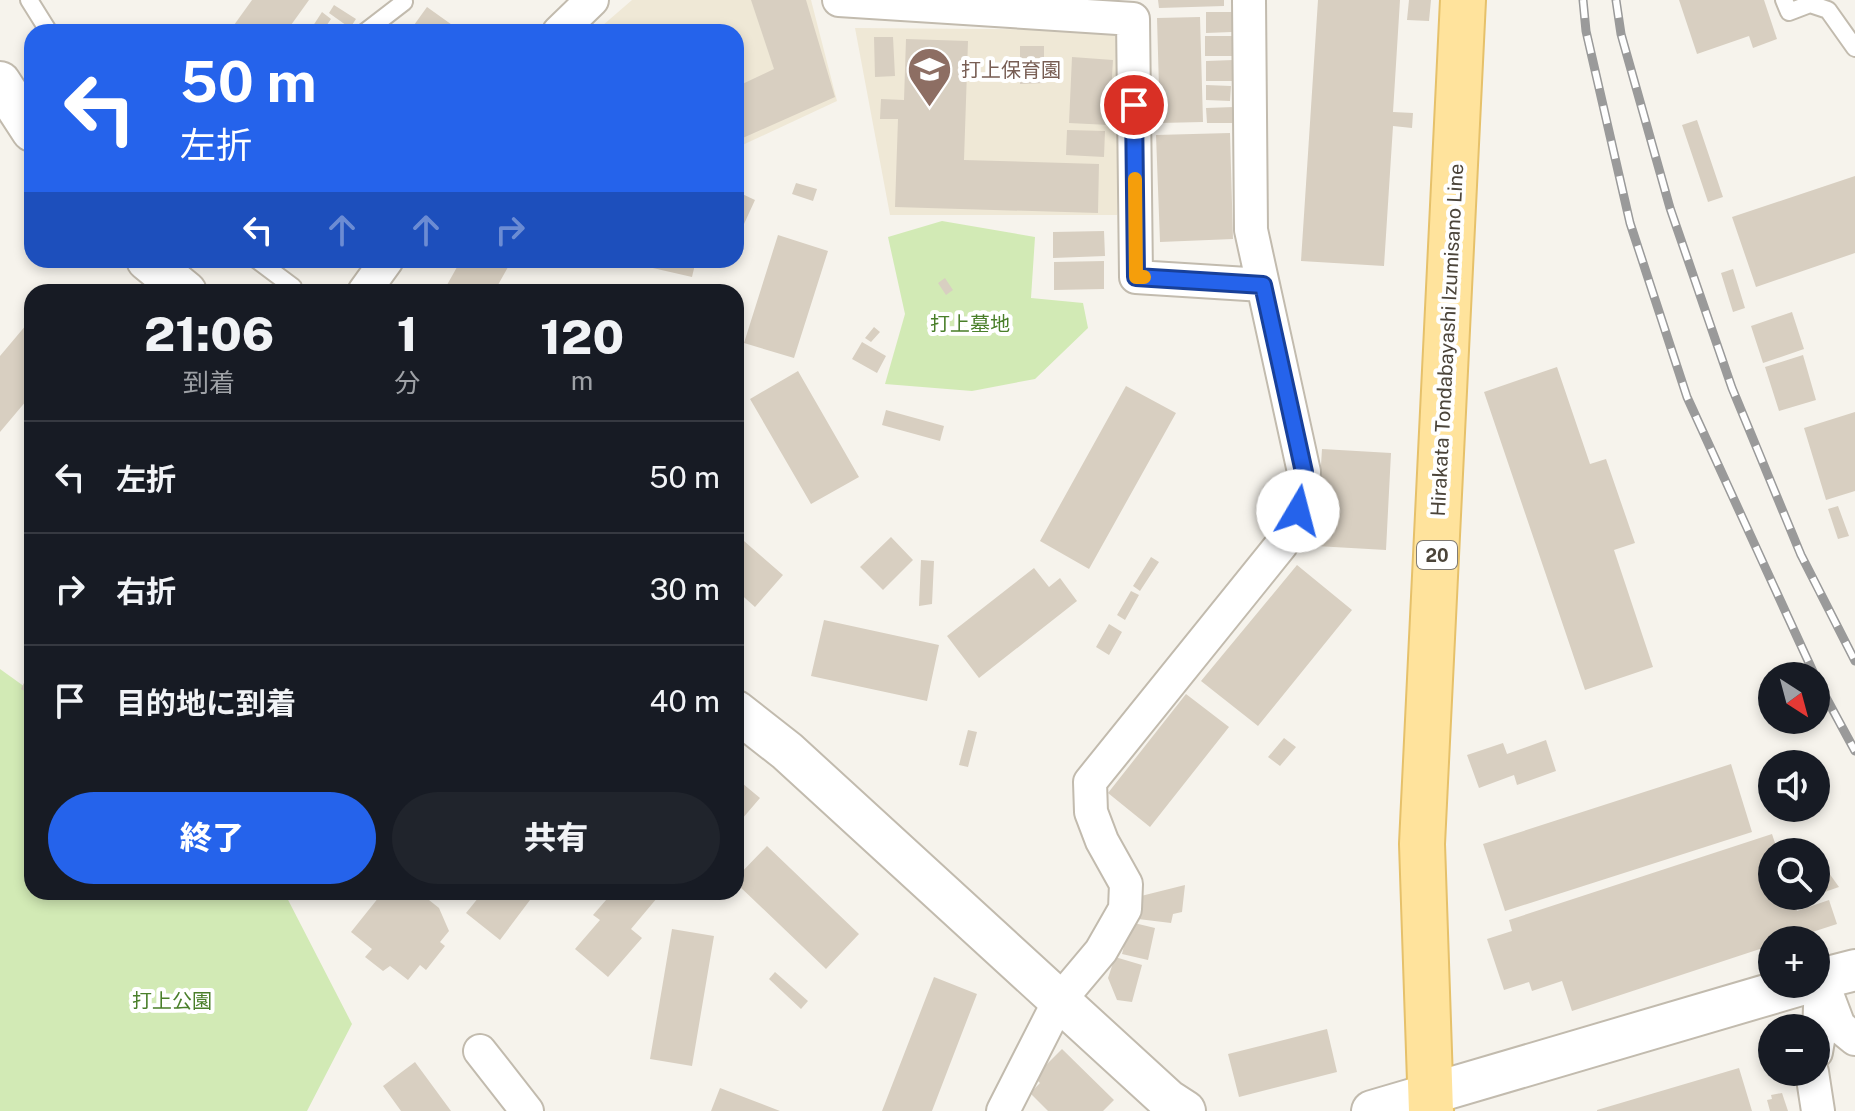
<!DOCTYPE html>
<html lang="ja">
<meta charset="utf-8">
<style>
:root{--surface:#171b24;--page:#20242c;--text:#f1f3f6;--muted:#9ea1a6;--line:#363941;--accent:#2563eb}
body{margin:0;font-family:"Public Sans","Noto Sans JP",sans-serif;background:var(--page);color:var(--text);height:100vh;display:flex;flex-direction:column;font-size:30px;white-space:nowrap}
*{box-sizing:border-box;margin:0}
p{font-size:26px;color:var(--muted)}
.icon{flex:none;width:44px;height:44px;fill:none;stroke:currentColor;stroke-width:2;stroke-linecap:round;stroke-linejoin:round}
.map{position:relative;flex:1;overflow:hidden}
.sheet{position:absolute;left:24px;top:284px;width:720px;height:616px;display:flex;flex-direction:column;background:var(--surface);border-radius:24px;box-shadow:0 4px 12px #0003}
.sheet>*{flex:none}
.hud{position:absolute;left:24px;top:24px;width:720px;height:244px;border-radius:24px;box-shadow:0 4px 12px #0003;background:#2563eb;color:#fff;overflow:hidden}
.needle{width:52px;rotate:144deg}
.fabs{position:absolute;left:1758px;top:662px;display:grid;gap:16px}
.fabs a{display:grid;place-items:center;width:72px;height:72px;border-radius:50%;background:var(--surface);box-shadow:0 4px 12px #0003;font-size:40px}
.pin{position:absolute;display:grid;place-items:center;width:68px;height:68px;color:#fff;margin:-34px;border:4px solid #fff;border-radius:50%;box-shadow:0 2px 8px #0007}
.me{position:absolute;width:88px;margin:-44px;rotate:8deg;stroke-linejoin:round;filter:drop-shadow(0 0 6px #0008)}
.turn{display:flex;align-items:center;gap:28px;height:168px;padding:0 24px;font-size:36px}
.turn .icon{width:104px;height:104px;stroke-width:2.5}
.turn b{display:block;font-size:56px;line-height:68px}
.lanes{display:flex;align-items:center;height:76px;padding:0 24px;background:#0003;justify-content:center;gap:40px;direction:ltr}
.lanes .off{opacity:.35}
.eta{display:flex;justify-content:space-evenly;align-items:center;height:136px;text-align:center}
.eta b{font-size:48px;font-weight:800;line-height:56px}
.cta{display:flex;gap:16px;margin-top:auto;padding:16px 24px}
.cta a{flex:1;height:92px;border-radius:48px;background:var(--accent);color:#fff;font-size:32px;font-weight:800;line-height:92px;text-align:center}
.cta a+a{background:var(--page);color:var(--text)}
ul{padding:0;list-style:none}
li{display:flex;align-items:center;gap:24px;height:112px;padding:0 24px;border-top:2px solid var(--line)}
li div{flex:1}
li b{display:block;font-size:30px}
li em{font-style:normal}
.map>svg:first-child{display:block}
</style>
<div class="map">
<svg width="1855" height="1111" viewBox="0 0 1855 1111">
<rect width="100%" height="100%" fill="#f6f3ec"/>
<path fill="#efe8d6" d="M632,0H811L837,101L736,148V32H595Z
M855,28L1123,30L1117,215H890Z"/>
<path fill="#d2eab5" d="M942,221L1035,237L1031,298L1083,303L1088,328L1035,379L972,391L885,384L905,314L888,237Z
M0,669L32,692V892H284L352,1024L307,1111H0Z"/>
<path fill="#d8cfc1" d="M252,0H309L286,32H229Z
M751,0H806L835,97L736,141V87L774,69Z
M1158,0H1224V6L1159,8Z
M1318,0H1400L1393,112L1413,113L1412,128L1393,126L1384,266L1301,261Z
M1409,0H1431L1429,21L1407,20Z
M1679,0H1764L1777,39L1753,48L1749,36L1697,54Z
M334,5L356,19L350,28L329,13Z
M427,7L462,32H409Z
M322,12L331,19L322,32H309Z
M1206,12H1232V32L1206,33Z
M1200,17L1203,122L1160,123L1157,18Z
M1205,36H1233V56H1205Z
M874,37H893L895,76L875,77Z
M906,39L968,41L964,160L1099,164L1098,213L895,207L898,119H880L881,99L904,100Z
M1020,46H1044V83L1020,84Z
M1072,57L1113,60L1109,125L1069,123Z
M1234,60V81H1206V61Z
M1206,85L1231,86L1230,101L1206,100Z
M1234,107V123H1207L1206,108Z
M1697,120L1723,197L1708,202L1682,125Z
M1067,130L1105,131L1104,157L1066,155Z
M1230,133L1233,239L1160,242L1156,135Z
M1855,176V253L1756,287L1732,217Z
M796,183L817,189L813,201L792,194Z
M740,193L755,200L744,224L736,221V202Z
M1104,231L1105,256L1053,258V232Z
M778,235L828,251L794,358L744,343Z
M461,260H512L494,292H443Z
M618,260H696L692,277Z
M1104,261V289L1054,290V262Z
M1733,269L1745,308L1733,312L1721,273Z
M945,278L953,290L946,295L938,283Z
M1792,312L1804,349L1763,363L1751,326Z
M32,318V394L0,432V356Z
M874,327L880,332L871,342L865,338Z
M862,342L886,356L877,373L852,359Z
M1803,355L1816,400L1779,411L1765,367Z
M1557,367L1590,464L1606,459L1635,543L1614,550L1653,667L1585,690L1484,392Z
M798,371L859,477L811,504L750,399Z
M1126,386L1176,413L1089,569L1040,541Z
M886,410L944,426L940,441L882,425Z
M1855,412V491L1826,500L1804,428Z
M1322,449L1391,453L1386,550L1316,546Z
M1838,506L1849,536L1838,539L1828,509Z
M736,534L783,575L755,607L736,590Z
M891,537L913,560L883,590L860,567Z
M1151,557L1159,562L1140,591L1133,586Z
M921,560L934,561L932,604L919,606Z
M1297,565L1352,610L1258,726L1201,681Z
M1034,568L1049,587L1060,578L1077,601L979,678L947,636Z
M1131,591L1139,595L1125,620L1117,615Z
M824,620L939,645L927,701L811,676Z
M1109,624L1122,632L1109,655L1096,647Z
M32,666V695L21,689Z
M1186,694L1229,727L1150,827L1108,793Z
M968,730L977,732L968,767L959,765Z
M1284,738L1296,747L1280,766L1268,757Z
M1546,740L1556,771L1517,785L1514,775L1479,788L1467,755L1503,743L1507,754Z
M1731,764L1752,832L1505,911L1483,844Z
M736,778L760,798L736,826Z
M1772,834L1778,852H1772V896H1792L1797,911L1829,900L1837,924L1788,940H1772V945L1572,1011L1562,981L1532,991L1529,982L1504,990L1487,939L1512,931L1509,920Z
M1805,839L1814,852H1791L1789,845Z
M767,846L859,934L826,969L736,883V878Z
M1816,855L1839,887L1816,895Z
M1185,885L1182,912L1173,914L1171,923L1138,919L1141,896Z
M383,892H419L439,908L449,931L440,942L445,946L426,970L420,965L408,980L390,966L383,971L365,957L372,949L351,932Z
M483,892H536L500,940L466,913Z
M613,892H650L657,898L631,929L642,938L608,977L575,949L600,920L593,915Z
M1130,922L1155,928L1148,960L1122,954Z
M672,929L714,936L692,1066L650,1059Z
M1115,957L1142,965L1132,1002L1117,1000L1108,978Z
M775,972L808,1001L801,1009L769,979Z
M934,977L977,994L932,1111H882Z
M1327,1029L1337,1072L1239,1097L1228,1054Z
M1062,1049L1114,1100L1103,1111H1048L1030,1093L1040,1083L1034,1077Z
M415,1062L451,1111H401L383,1086Z
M1739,1068L1752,1111H1597V1110Z
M720,1088L780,1111H711Z
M1782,1093L1788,1111H1770L1767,1100L1772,1099L1771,1095Z"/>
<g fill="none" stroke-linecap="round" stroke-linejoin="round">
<defs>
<path id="service" d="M29,0L49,32
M1784,0L1789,12L1810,4L1828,10L1855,48
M365,32L404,2
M257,260L293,287"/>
<path id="minor" d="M839,0L1133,19L1136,277L1263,285
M559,32L592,0
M364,292L387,260
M1825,989L1839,1026L1855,1039
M480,1051L527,1111
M1816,1052L1819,1035L1821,979
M1812,1072L1818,1111
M1003,1111L1059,1001L1101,951L1125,909L1126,884L1102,841L1091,812L1090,782L1281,545L1298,511L1304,472L1251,230L1249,0"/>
<path id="tertiary" d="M0,82L32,131
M147,260L186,292
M736,711L787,751L1168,1100L1185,1111
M1816,980L1855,970
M1372,1111L1804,984"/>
<path id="primary" d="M1431,1111L1422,844L1463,0"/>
</defs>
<use href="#service" stroke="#c2bbae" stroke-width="20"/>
<use href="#minor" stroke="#c2bbae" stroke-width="36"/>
<use href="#tertiary" stroke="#c2bbae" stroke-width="44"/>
<use href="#primary" stroke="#e6c16a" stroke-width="48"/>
<use href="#service" stroke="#fff" stroke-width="16"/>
<use href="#minor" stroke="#fff" stroke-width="32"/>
<use href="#tertiary" stroke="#fff" stroke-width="40"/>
<use href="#primary" stroke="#ffe39c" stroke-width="44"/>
<defs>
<path id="rail" d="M1583,0L1586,31L1630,223L1687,397L1815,676
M1616,0L1621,34L1670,208L1732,388L1801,555L1855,661
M1816,679L1855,751"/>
</defs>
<use href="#rail" stroke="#9a9a9a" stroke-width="9"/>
<use href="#rail" stroke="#fff" stroke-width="6" stroke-dasharray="18" stroke-linecap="butt"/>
</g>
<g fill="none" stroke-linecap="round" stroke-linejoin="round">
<defs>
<path id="route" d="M1134,105L1136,277L1263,285L1304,472L1298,511"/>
</defs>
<use href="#route" stroke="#184099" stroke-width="20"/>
<use href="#route" stroke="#2563eb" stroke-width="14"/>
<path stroke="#f59e0b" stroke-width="14" d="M1135,179L1136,277H1144"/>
</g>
<defs>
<symbol id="school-pin" viewBox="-11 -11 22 30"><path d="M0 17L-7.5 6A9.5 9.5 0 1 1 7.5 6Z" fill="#8d6e63" stroke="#fff"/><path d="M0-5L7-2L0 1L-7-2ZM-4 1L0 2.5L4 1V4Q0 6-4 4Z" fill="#fff"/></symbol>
</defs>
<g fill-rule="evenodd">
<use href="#school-pin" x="904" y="44" width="51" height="69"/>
</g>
<g text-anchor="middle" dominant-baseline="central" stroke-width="8" stroke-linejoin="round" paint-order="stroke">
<rect fill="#fff" stroke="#817c74" stroke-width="2" x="1417" y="541" width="40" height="28" rx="6"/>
<g font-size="18" font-weight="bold" fill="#4b4439">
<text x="1437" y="555">20</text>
</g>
<g font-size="20" fill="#785e54" stroke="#fff" text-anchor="start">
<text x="961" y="70">打上保育園</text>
</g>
<g font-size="20" fill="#4a7f2a" stroke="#fff">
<text x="970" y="324">打上墓地</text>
<text x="172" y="1001">打上公園</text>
</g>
<g font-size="20" fill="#4b4439" stroke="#fff">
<text transform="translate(1447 340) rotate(-87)">Hirakata Tondabayashi Izumisano Line</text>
</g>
</g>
</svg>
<div class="fabs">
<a><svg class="needle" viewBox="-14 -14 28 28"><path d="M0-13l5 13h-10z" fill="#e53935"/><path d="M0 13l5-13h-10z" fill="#9ea1a6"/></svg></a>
<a><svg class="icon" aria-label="sound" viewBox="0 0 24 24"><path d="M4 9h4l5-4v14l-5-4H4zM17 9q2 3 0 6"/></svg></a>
<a><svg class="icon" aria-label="search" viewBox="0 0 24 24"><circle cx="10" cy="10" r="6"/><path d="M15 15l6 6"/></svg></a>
<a>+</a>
<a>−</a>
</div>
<div class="pin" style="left:1134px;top:105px;background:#d93025"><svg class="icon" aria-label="arrive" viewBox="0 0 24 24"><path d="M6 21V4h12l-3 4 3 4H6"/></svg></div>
<svg class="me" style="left:1298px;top:511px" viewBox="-20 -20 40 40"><circle r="19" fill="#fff"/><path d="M0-13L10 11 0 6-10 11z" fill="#2563eb"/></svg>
<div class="hud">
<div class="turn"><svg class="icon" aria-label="left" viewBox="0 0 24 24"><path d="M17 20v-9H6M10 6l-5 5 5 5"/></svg><div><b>50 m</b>左折</div></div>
<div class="lanes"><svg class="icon" aria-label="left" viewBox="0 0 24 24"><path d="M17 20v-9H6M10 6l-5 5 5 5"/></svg><svg class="icon off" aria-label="ahead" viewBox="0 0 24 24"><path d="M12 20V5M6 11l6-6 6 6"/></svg><svg class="icon off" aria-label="ahead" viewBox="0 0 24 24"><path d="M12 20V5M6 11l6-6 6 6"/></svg><svg class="icon off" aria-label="right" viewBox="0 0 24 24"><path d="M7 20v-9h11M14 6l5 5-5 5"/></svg></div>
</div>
<section class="sheet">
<div class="eta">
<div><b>21:06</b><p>到着</p></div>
<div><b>1</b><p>分</p></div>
<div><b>120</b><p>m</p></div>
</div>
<ul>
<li><svg class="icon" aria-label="left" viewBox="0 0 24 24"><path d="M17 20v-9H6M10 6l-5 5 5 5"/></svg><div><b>左折</b></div><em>50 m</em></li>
<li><svg class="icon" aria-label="right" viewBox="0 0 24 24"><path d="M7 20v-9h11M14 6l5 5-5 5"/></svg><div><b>右折</b></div><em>30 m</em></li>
<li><svg class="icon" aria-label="arrive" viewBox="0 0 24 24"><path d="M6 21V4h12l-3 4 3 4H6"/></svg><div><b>目的地に到着</b></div><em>40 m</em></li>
</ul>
<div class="cta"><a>終了</a><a>共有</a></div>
</section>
</div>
